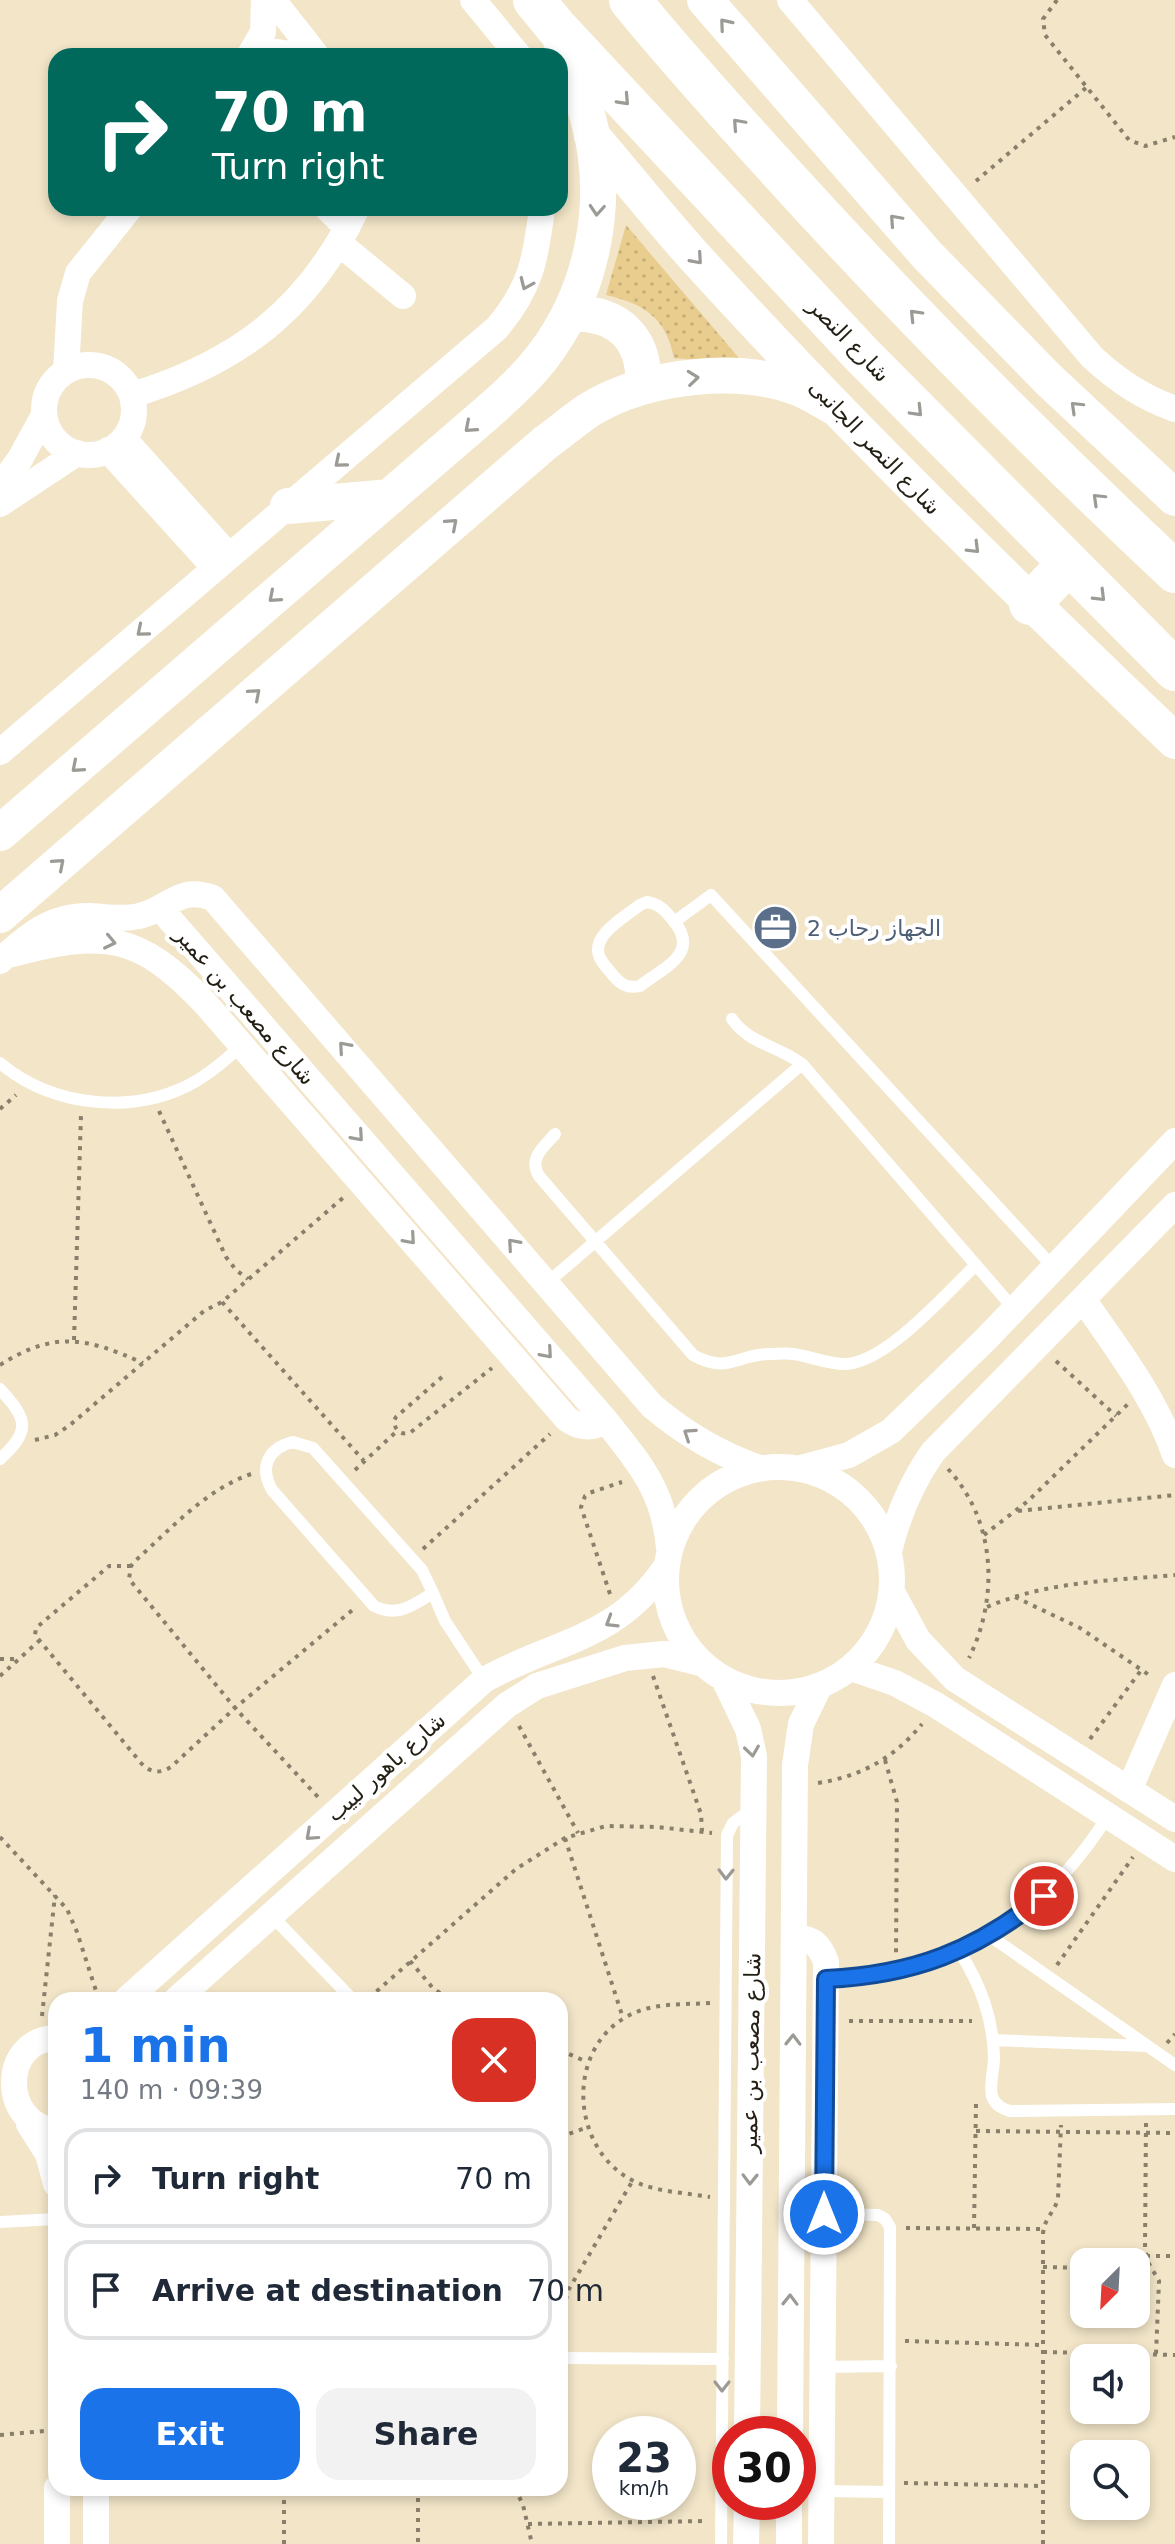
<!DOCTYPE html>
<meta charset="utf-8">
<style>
:root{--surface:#fff;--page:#f2f2f3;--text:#1f2937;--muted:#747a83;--line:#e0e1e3;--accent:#1a73e8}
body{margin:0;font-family:"DejaVu Sans",Cairo,sans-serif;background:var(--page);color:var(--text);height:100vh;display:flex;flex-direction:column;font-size:30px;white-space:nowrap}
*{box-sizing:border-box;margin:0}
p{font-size:26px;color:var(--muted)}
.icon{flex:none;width:44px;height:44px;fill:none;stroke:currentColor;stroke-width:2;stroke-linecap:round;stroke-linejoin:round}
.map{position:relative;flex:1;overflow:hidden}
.panel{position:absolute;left:48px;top:1992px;width:520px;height:504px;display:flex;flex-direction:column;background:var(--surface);border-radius:24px;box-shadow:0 4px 12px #0003}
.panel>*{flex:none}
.banner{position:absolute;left:48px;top:48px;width:520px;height:168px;border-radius:24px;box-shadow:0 4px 12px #0003;background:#00695c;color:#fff;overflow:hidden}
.needle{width:52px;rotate:204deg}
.fabs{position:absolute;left:1070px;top:2248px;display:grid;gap:16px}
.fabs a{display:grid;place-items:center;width:80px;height:80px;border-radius:16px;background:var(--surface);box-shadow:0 4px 12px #0003;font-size:40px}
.speed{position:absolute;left:592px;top:2416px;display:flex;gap:16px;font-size:40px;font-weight:700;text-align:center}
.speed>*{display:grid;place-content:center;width:104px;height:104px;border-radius:50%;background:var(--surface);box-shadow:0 4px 12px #0003;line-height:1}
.speed small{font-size:20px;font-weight:400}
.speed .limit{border:12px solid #d22;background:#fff;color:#111}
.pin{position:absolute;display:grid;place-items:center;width:68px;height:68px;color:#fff;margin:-34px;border:4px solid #fff;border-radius:50%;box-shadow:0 2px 8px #0007}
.me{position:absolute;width:88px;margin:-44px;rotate:0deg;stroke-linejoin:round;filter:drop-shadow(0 0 6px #0008)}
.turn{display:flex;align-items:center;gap:28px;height:168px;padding:0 32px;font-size:36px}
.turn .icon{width:104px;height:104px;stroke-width:2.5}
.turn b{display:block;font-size:56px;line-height:68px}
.round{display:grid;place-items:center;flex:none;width:84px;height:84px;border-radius:24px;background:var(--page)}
.summary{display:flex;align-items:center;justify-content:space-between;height:136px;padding:0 32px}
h1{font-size:48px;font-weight:600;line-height:60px;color:var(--accent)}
.action{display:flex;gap:16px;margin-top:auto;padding:16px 32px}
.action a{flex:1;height:92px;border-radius:24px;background:var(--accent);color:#fff;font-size:32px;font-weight:600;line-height:92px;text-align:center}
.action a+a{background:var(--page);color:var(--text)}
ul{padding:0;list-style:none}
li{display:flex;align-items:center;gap:24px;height:100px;margin:0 16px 12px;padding:0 16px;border:4px solid var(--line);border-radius:24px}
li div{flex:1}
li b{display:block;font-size:30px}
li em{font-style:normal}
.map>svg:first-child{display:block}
</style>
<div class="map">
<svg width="1175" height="2544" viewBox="0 0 1175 2544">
<defs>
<pattern id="grass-dots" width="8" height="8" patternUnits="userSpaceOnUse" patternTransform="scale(2)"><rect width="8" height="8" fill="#e8cd8f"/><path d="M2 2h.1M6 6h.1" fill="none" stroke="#c7b07a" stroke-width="1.8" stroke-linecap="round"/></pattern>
</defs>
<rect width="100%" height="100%" fill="#f2e5c8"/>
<path fill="url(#grass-dots)" d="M626,225L744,364L674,358C666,318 645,304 606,295Z"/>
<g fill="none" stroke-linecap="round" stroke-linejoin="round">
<path stroke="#89806c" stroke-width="4" stroke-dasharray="4 6" stroke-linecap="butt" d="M1057,0L1043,19L1045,35L1129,140L1145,146L1175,137
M976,181L1087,87
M0,1109L16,1095
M159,1111L226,1257L236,1270L248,1279
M222,1302L364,1461
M74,1340L81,1115
M1056,1361L1116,1416
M0,1365C55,1330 87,1338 143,1363
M442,1377L396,1417L394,1421C395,1431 401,1436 411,1432L492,1368
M35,1440L55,1435L70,1425L204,1311L222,1302L344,1197
M948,1469C996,1521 999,1597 969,1658
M355,1470L397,1431
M251,1474C205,1490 171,1529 135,1561L131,1566L129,1579L235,1708L318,1797
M1018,1511L1175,1495
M984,1535L1028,1501L1128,1404
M423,1549L550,1434
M131,1566H109L36,1628L35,1635L141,1763C150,1773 160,1774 171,1767L235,1708L356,1607
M610,1594L581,1507L585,1496L589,1493L622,1482
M1015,1597L1080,1628L1152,1677
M987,1607C1048,1581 1109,1581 1175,1575
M0,1659H16
M0,1676L39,1641
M653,1676L701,1814L702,1831
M519,1726L578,1833
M1090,1739L1142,1669
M885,1760L897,1802L896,1954
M818,1783C862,1776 894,1758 922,1724
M0,1837L67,1909L77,1932L99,2000
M565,1838L623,2018
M410,1961L432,1987L449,2000
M1057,1965L1133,1857
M369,1998L516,1869L565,1838L606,1826L657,1827L712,1833
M710,2003C681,2005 652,2002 626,2017C563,2053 572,2155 638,2183C659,2192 687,2193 710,2197
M42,2016L55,1895
M849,2021H972
M1167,2043L1175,2034
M560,2050L587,2062
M1146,2123L1145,2248L1148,2262L1159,2281L1156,2354
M976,2131L1175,2133
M560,2137L588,2127
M906,2228L1044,2229
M974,2228L976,2103
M1146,2256H1175
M1043,2267L1084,2268
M1136,2269L1152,2270
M560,2319L569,2289L633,2180
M905,2341L1043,2345
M1043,2352L1175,2355
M0,2435L56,2430
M904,2483L1043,2486
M418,2488V2544
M515,2488L523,2505L532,2544
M528,2524L706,2521
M284,2544V2488
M1043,2544V2234C1044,2218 1055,2212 1058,2198L1061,2125"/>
<path stroke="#fff" stroke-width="12" d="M647,902C660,904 665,911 673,920C701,953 665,967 640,986C627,989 620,984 612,974C608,969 603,964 600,958C589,936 626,916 640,905Z
M674,922L711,895L1054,1268
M732,1019C749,1044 779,1046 802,1064L1014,1309
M0,1063C54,1108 137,1116 198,1080C214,1070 228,1058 242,1045
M555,1134C544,1147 528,1158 539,1176L693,1355C727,1374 736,1355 769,1354C777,1354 785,1353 793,1354C811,1356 829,1365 847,1364C889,1360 945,1294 976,1265
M547,1283L802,1064
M0,1389C27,1419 32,1430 0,1459
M433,1593L422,1570L313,1448L293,1442C268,1448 259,1467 272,1490L374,1606C398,1618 413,1605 433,1593L445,1621L484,1680
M271,1915L353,2000
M990,1936L1175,2065
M959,1951C981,1985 993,2018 994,2058C994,2070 989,2084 992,2096C995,2105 1001,2108 1010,2111L1175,2109
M826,1979C953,1974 1039,1924 1108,1816
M993,2040L1147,2046
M824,2214L878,2215L885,2219L890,2227L889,2544
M0,2222L56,2219
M560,2358L723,2359
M823,2367L891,2366
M822,2491L889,2492
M721,2544L727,1835L733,1823L753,1808"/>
<path stroke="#fff" stroke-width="26" d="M273,0L317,56
M473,0L519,56
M790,0L1092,357C1118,381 1142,397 1175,409
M249,56L263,32L264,0
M264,56L275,52L306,56
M327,208L347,228
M340,244L403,296
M44 410a45 45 0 1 1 90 0a45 45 0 1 1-90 0Z
M66,371L70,301L78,273L130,208
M132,395C238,363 309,309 357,208
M124,439L229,556
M108,450L215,568
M0,486L20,459L44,415
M0,504L77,453
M0,752L497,328C531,288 536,258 542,208
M160,908L606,1421C640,1464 664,1491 669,1548
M13,954C104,930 138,933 204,1002L567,1419C580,1428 591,1429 606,1421
M0,961C27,936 51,915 90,916C107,917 123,920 139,916C170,909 178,885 213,898L652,1406C685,1434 719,1454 759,1468
M1083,1299C1117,1349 1155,1397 1175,1455
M666 1580a113 113 0 1 1 226 0a113 113 0 1 1-226 0Z
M801,1468L849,1455L891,1431L986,1339L1175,1141
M889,1551C898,1515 911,1483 933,1452L1175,1205
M892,1592L918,1640L955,1679L1175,1819
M851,1668L895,1683L936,1705L1175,1859
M724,1679L748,1729L754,1756L747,2434
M1129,1790L1175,1685
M794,1938C812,1937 820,1945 826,1962L821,2544
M126,2000L484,1680C555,1640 615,1641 665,1568
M176,2000L507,1705L537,1686L625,1658L664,1654L701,1663
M56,2038C0,2039 0,2125 56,2131
M29,2124L48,2154L56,2184
M790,2434L795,1765L801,1724L819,1687
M57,2544V2488
M96,2544V2488
M746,2544L747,2502
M789,2544V2502"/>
<path stroke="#fff" stroke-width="36" d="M705,0L927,255L1048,379L1175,498
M592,136C629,179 664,224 702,265C853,431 1013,586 1175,741
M569,314C617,311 646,338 643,386
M288,506L390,497
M0,833L488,412C507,395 527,377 543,356C594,289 611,199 588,118C580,89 568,60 558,32
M0,915L545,443C559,433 574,420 589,410C646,375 741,364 803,390C814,395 825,402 836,408"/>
<path stroke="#fff" stroke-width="42" d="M534,0L556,27L862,355L1175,670
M630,0C677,58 728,114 778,169C905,309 1038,443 1175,572
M1030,604L1068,564"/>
</g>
<defs><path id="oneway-chevron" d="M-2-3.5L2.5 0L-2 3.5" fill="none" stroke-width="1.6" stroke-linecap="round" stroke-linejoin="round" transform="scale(2)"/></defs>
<g stroke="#9c9a95">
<use href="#oneway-chevron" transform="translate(725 24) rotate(-130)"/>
<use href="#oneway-chevron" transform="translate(624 100) rotate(47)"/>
<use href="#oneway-chevron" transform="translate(738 124) rotate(-132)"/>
<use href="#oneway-chevron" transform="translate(597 210) rotate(94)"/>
<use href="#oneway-chevron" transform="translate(895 220) rotate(-132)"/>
<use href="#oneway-chevron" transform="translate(697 259) rotate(49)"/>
<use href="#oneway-chevron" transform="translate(526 284) rotate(114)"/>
<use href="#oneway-chevron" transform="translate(915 315) rotate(-134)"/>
<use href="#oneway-chevron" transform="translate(693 378) rotate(-6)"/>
<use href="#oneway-chevron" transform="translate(1076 407) rotate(-136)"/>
<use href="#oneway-chevron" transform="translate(917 411) rotate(46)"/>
<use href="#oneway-chevron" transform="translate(470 427) rotate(139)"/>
<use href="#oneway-chevron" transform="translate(340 462) rotate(140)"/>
<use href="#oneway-chevron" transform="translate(1098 499) rotate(-136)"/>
<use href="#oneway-chevron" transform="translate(452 524) rotate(-41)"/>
<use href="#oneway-chevron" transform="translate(974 548) rotate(45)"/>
<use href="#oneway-chevron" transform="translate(1100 596) rotate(45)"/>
<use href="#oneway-chevron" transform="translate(274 597) rotate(139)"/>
<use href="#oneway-chevron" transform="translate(142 631) rotate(140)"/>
<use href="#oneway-chevron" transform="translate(255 694) rotate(-41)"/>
<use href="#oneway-chevron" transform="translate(77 767) rotate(139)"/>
<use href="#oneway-chevron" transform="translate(59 864) rotate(-41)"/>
<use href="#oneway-chevron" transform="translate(110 942) rotate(12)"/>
<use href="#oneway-chevron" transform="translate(344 1047) rotate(-131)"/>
<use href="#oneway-chevron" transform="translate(358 1136) rotate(49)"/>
<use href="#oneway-chevron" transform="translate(410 1239) rotate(49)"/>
<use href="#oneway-chevron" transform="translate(513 1244) rotate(-131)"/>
<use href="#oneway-chevron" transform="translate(547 1353) rotate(49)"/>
<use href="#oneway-chevron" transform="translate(689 1434) rotate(-146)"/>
<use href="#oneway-chevron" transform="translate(611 1622) rotate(148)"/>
<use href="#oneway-chevron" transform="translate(752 1751) rotate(82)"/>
<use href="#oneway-chevron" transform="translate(311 1835) rotate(138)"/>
<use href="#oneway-chevron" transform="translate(726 1874) rotate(91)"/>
<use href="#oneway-chevron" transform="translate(793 2040) rotate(-89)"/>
<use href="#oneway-chevron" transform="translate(750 2179) rotate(91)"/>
<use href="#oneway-chevron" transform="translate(790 2300) rotate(-89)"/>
<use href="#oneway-chevron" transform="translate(722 2386) rotate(90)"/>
</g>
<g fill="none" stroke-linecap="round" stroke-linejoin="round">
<defs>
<path id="route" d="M824,2214L826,1979C913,1975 976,1951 1044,1896"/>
</defs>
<use href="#route" stroke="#114b97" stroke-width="20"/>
<use href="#route" stroke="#1a73e8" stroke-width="14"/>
</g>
<defs>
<symbol id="office-disc" viewBox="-11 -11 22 22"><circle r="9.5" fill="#5c6f8a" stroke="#fff"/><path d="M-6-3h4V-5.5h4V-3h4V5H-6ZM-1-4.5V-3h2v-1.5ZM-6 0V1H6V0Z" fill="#fff"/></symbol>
</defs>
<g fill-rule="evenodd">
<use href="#office-disc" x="750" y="902" width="51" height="51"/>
</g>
<g text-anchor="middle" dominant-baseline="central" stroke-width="8" stroke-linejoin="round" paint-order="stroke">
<g font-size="22" fill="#231f14" stroke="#fff">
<text transform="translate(849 340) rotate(46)">شارع النصر</text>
<text transform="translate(875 447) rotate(46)">شارع النصر الجانبى</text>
<text transform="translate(245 1006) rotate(49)">شارع مصعب بن عمير</text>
<text transform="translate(386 1767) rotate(-42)">شارع باهور لبيب</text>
<text transform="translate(751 2053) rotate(-89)">شارع مصعب بن عمير</text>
</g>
<g font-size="22" fill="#4e5e75" stroke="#fff" text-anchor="start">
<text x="807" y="928">الجهاز رحاب 2</text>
</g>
</g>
</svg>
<div class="fabs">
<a><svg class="needle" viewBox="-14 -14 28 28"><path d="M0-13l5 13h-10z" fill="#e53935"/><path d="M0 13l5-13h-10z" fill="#747a83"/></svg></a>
<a><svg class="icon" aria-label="sound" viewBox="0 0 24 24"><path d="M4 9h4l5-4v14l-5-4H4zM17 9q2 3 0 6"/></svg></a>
<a><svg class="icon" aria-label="search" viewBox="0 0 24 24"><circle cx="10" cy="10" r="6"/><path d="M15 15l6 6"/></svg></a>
</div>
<div class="speed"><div>23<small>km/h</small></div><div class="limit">30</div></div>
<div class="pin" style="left:1044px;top:1896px;background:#d93025"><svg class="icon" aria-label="arrive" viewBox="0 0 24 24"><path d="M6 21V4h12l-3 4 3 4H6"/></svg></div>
<svg class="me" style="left:824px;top:2214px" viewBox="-20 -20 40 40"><circle r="17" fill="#1a73e8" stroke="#fff" stroke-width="3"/><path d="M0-11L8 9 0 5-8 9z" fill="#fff"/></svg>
<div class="banner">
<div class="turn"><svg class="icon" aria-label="right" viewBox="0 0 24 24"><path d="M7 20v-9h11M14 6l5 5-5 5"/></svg><div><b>70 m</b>Turn right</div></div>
</div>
<section class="panel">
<div class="summary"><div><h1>1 min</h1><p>140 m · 09:39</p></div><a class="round" style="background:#d93025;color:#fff"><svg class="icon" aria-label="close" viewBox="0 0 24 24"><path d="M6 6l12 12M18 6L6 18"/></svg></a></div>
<ul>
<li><svg class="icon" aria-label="right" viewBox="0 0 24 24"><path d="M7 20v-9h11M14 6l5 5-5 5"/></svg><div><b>Turn right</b></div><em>70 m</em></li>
<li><svg class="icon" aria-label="arrive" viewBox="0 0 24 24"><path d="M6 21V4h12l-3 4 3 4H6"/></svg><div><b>Arrive at destination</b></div><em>70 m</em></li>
</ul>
<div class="action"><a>Exit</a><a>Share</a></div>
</section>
</div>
